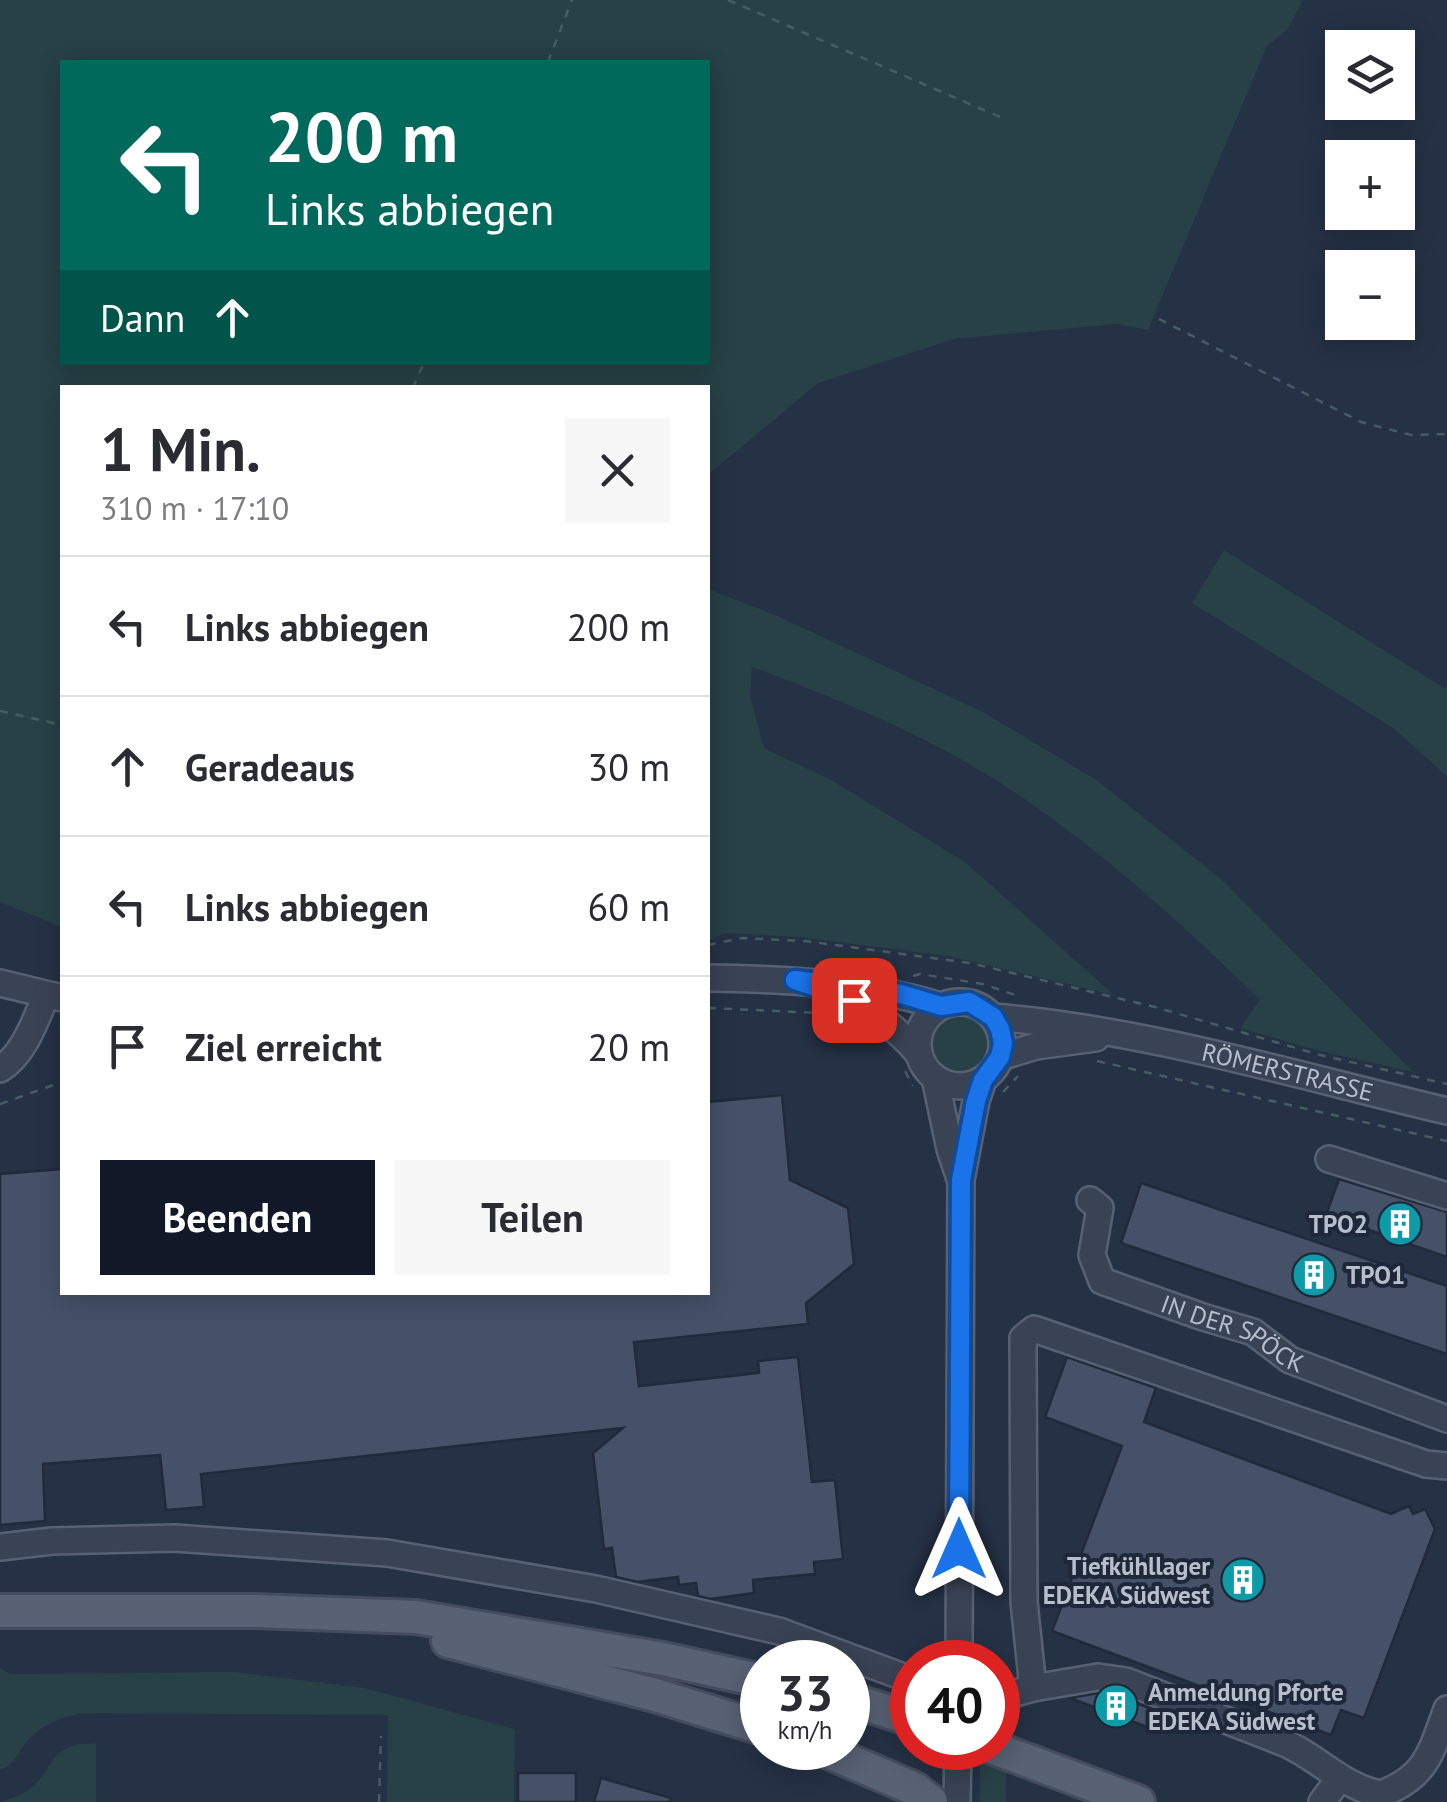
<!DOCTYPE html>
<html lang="de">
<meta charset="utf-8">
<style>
:root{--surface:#fff;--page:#f7f7f7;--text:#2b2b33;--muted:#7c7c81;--line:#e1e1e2;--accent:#111827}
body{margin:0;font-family:"PT Sans",sans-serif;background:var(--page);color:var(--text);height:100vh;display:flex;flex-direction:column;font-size:38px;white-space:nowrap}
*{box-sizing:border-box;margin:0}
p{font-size:32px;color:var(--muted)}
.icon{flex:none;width:55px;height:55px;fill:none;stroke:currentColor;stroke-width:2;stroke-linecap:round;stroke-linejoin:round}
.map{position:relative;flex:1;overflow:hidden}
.details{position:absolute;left:60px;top:385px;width:650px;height:910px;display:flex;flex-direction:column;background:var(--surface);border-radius:0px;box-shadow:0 5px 25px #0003}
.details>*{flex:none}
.hud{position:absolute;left:60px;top:60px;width:650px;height:305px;border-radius:0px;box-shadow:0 5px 25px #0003;background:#00695c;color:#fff;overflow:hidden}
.tools{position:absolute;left:1325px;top:30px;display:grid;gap:20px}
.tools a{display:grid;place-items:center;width:90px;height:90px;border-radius:0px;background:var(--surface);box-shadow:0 5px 25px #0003;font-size:50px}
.speed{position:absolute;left:740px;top:1640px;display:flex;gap:20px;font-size:50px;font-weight:700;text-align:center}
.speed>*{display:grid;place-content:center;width:130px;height:130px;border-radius:50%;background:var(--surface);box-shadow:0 5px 25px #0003;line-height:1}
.speed small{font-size:25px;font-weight:400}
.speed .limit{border:15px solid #d22;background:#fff;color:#111}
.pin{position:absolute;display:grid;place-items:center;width:85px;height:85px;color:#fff;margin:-42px;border-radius:20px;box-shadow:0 5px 15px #0006}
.me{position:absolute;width:110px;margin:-55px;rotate:0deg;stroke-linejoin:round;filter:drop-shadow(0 0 8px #0008)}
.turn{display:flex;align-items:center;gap:35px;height:210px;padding:0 40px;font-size:45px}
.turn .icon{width:130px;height:130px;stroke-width:2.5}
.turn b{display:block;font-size:70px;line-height:85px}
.then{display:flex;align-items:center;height:95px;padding:0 40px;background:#0003;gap:20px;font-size:38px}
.round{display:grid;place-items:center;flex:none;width:105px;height:105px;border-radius:0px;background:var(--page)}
.head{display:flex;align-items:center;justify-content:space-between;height:170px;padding:0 40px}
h1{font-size:60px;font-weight:700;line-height:75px}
.cta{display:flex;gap:20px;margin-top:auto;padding:20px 40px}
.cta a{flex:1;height:115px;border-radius:0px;background:var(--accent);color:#fff;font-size:40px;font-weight:700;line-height:115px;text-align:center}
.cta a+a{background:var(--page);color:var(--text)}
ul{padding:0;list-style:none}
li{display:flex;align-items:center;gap:30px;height:140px;padding:0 40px;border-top:2px solid var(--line)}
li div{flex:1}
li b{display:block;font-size:38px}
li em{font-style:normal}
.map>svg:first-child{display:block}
</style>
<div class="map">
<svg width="1447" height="1802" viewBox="0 0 1447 1802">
<rect width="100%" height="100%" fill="#253145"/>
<path fill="#274146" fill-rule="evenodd" d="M0,0H1303L1288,29L1267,46L1148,330L1117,324L954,339L818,383L708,475V388H62V927L0,902ZM708,62V362H62V62Z
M1224,550L1444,688L1447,686V776L1393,728L1192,603Z
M708,589L773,614L983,712L1098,781L1221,879L1413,1072L1320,1051L1240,1028L1260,1000C1181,923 1100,849 1008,788C929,736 841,700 752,667L750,696L764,748L833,781L965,862L1114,995L948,956L799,937L727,933L708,940Z
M926 1042a32 32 0 1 1 64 0a32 32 0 1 1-64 0Z
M0,1668L10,1674L235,1672L365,1688L515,1729L514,1802H387L388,1715L81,1713C62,1718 42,1724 28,1740C18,1752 16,1764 0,1770Z
M96,1743V1802H2C12,1798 24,1795 32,1787C59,1763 46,1745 96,1743Z
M980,1753L1006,1765V1802H980Z"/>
<path fill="#445167" stroke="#202a3b" stroke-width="2.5" d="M782,1095L790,1180L848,1208L854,1264L806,1303L808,1324L634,1342L639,1386L759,1373L758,1361L798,1357L812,1482L835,1480L843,1559L814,1562L815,1574L753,1580L754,1593L710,1599L698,1596L696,1583L679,1585L678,1577L637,1582L616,1577L612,1548L604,1549L593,1453L623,1428L201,1474L204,1507L166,1510L160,1455L43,1464L45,1521L0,1525V1174L62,1169V1292H708V1102Z
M1339,1179L1447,1212V1257L1326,1215Z
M1141,1183L1447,1286V1354L1121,1243Z
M1067,1357L1156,1388L1144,1422L1391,1514L1409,1506L1413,1514L1425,1509L1435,1529L1364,1718L1341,1710L1331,1735L1052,1631L1122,1446L1045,1417Z
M1098,1693L1118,1696L1162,1713L1155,1730L1070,1698Z
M518,1773H576V1802H518Z
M601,1778L671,1798L670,1802H594Z"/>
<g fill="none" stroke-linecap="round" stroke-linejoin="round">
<defs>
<g id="minor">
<path d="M708,978C787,979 864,983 941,1006"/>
<path d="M0,983L62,998"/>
<path d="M828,991C866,1005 893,1024 919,1054"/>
<circle cx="960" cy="1044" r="42"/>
<path id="s1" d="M993,1017C1144,1029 1299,1076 1447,1111"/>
<path d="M1000,1057L1036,1046L1096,1038"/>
<path d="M0,1069C24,1055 36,1019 46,995"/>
<path d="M935,1078L950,1149L960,1179"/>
<path d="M1329,1159L1447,1196"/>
<path id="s2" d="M1090,1200L1100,1208L1092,1255L1102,1281L1203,1317L1253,1332L1290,1360L1447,1419"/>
<path d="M0,1547L52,1541L175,1538L387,1553L596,1589L779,1631L912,1680"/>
<path d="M959,1662L961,1180L976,1101L983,1080"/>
<path d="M1033,1688L1024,1602L1023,1338L1034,1329L1426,1464L1447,1466"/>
<path d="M998,1698L1033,1688L1098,1677L1126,1681L1287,1744C1320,1759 1344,1788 1381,1794C1427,1777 1431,1752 1447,1709"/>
<path d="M957,1802L958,1748"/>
<path d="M1322,1802L1339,1779"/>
</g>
<path id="major" d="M0,1611H255L416,1617L663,1659L762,1681
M448,1641L655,1695L762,1728
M848,1699L912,1719
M819,1748L915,1789L931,1802
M994,1748L1138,1802"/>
</defs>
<use href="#minor" stroke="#586171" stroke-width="30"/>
<use href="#major" stroke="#444c5d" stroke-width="38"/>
<path stroke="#465e61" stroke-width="2.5" stroke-dasharray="8 8" stroke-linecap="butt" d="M728,0L1000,117
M548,62L572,0
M1159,319L1361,422L1411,435L1447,434
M413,388L424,362
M0,711L62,725
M708,945L742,938L805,941L970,963L1155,1007L1320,1055L1447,1084
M913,976L920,974L983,984L1021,997
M708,1008L821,1013
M1097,1061L1447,1141
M905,1071L913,1086
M1003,1092L1018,1076
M0,1104L62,1082
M379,1802L381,1736"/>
<use href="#minor" stroke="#3a4354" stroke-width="25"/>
<use href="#major" stroke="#586274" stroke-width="32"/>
</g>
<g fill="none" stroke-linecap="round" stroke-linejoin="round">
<defs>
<path id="route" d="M854,1000L795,980L901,994L941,1006L969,1002L993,1017L1000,1029L1003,1043L1000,1057L983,1080L976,1101L961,1180L959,1549"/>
</defs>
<use href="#route" stroke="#114b97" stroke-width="25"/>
<use href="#route" stroke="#1a73e8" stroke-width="18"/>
</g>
<defs>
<symbol id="building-disc" viewBox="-11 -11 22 22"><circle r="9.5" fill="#0f9aa8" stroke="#1e2839"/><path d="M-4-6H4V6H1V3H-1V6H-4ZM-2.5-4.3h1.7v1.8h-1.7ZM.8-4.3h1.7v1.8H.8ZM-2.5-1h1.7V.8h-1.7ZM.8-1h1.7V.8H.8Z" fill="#fff"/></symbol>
</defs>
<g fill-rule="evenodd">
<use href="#building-disc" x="1375" y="1199" width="50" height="50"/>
<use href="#building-disc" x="1289" y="1250" width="50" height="50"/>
<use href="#building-disc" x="1218" y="1555" width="50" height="50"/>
<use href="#building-disc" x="1091" y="1681" width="50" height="50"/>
</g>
<g text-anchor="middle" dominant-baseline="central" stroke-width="8" stroke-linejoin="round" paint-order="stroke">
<g font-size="25" fill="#b7bfcd" stroke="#1e2839">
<text stroke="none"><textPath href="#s1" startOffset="300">RÖMERSTRASSE</textPath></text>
<text stroke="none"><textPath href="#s2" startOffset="230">IN DER SPÖCK</textPath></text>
</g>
<g font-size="25" font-weight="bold" fill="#b7bfcd" stroke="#1e2839" text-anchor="end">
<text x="1368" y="1224">TPO2</text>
<text x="1346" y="1275" text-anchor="start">TPO1</text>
<text x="1210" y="1566">Tiefkühllager<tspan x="1210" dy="29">EDEKA Südwest</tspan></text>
<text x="1148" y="1692" text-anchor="start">Anmeldung Pforte<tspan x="1148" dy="29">EDEKA Südwest</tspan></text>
</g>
</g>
</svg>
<div class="tools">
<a><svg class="icon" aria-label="layers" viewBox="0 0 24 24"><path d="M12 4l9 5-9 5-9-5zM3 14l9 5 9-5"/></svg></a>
<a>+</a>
<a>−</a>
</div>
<div class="speed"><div>33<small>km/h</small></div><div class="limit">40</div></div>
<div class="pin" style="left:854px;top:1000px;background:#d93025"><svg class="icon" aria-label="arrive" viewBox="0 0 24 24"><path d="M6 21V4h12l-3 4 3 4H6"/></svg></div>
<svg class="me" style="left:959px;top:1549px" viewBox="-20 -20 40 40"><path d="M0-17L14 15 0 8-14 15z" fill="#1a73e8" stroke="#fff" stroke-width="4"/></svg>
<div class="hud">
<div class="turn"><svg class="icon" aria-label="left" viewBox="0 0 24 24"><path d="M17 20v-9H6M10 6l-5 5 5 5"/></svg><div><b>200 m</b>Links abbiegen</div></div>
<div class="then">Dann<svg class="icon" aria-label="ahead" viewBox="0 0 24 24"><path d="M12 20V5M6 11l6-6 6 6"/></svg></div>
</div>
<section class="details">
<div class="head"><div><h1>1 Min.</h1><p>310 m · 17:10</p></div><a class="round"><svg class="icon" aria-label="close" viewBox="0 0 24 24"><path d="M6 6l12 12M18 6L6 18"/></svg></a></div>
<ul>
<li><svg class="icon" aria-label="left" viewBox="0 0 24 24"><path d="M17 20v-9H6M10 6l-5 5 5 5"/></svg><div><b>Links abbiegen</b></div><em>200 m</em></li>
<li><svg class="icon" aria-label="ahead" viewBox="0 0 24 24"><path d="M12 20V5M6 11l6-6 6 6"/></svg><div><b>Geradeaus</b></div><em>30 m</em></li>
<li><svg class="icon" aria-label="left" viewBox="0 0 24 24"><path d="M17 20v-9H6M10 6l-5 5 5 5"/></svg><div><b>Links abbiegen</b></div><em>60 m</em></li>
<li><svg class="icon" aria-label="arrive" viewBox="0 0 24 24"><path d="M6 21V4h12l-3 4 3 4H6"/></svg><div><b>Ziel erreicht</b></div><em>20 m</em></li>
</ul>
<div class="cta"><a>Beenden</a><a>Teilen</a></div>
</section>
</div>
